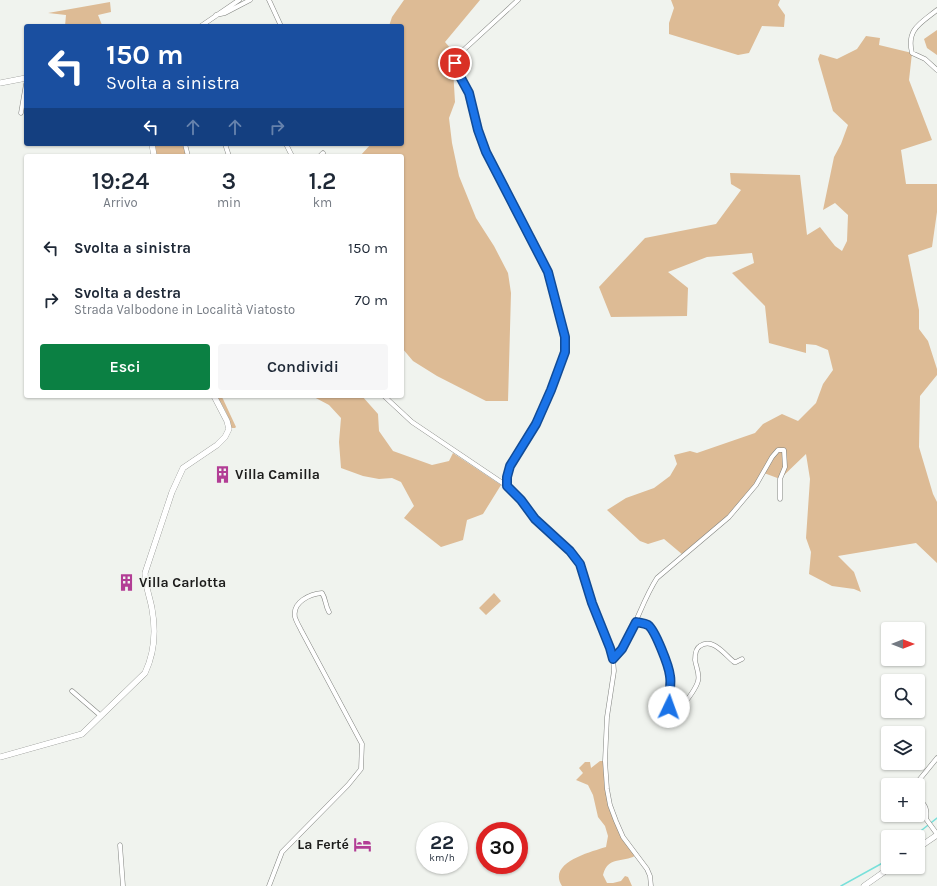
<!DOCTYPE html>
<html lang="it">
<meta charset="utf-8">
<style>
:root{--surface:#fff;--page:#f6f6f7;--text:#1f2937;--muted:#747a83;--accent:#0b8043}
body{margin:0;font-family:Karla,sans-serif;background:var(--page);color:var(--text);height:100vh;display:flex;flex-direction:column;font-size:15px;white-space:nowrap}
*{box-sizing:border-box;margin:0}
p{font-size:13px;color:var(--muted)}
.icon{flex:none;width:22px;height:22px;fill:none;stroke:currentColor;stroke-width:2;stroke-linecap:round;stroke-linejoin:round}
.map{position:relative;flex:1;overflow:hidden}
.panel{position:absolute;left:24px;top:154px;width:380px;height:244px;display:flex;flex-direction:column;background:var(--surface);border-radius:4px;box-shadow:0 1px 3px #0004}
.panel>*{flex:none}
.guide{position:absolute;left:24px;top:24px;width:380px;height:122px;border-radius:4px;box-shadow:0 1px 3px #0004;background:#1a4fa0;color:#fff;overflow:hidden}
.needle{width:26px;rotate:90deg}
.tools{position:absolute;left:881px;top:622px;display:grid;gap:8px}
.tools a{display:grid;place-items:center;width:44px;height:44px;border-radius:4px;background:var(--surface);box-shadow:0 1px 3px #0004;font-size:20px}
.speed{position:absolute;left:416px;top:822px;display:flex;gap:8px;font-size:20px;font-weight:700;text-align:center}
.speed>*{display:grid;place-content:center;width:52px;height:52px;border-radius:50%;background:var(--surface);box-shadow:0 1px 3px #0004;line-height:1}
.speed small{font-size:10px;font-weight:400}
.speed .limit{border:6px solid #d22;background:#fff;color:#111}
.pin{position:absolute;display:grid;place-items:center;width:34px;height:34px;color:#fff;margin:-17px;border:2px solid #fff;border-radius:50%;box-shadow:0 1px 4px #0007}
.me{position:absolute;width:44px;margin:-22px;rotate:3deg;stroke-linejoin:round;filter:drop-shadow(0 0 3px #0008)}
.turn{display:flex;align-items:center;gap:14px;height:84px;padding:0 16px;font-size:18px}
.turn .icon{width:52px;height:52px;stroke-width:2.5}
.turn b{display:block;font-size:28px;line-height:34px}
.lanes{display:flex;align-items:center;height:38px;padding:0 16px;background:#0003;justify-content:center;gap:20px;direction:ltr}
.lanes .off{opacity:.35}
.eta{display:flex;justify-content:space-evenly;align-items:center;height:68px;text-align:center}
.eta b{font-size:24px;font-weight:600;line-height:28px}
.action{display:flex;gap:8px;margin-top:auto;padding:8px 16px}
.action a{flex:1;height:46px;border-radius:4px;background:var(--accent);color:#fff;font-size:16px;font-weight:600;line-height:46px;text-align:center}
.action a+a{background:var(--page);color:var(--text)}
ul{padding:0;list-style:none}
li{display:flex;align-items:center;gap:12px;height:52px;padding:0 16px}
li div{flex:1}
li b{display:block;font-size:15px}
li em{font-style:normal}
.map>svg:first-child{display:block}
</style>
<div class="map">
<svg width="937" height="886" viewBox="0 0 937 886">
<rect width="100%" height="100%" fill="#f0f3ee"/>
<path fill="#ddbb95" d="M404,0H480L445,42L457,56L453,69L455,102L449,118L452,143L459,176L476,218L494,246L508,273L511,293L508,401H486L437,376L413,361L402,348V156H360L371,144H402V26H389L392,17Z
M671,0H780L778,5L785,15L784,27L762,26L749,53L738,55L669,34V23L674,8Z
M110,2L111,12L98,15L102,25L98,26H65L66,15L48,13Z
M937,30V55L927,48L924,39Z
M866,36L880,38L879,45L912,53L909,80L932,140L901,150L906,184H937V212L932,247L908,255L919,310V329L928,341L937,369V375L920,396L919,447L933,494L937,502V563L916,543L838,556L854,572L861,592L854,589L832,586L809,574L811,552L806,538L810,479L806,454L780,479L764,473L740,505L683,555L664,539L648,544L640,541L607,510L626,498L654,488L670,476L677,464L674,455L690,451L697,453L755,433L763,424L782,414L798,421L816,403L823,384L833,370L828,350L816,345L806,344V353L769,343L765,306L732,273L754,263L752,253L707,257L668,272L688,288L687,316L611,317L599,287L645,238L716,224L741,190L731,184L730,173L800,175L807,235L820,227L835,246L842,251L847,241L848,215L835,203L823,210L834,157L841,144L848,125L833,111L818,59L820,54L837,59L857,49Z
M152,144H183L186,156H154Z
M217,396H221L223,399L236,427L235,428H231C230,416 222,406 217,396Z
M312,396H362L378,414L379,431L393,451L432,465L449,461L453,453L501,485L483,514L467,520L463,540L441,547L404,518L414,506L401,482L392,478L379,479L363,476L341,468L339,442L341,418L329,405Z
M494,593L501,601L486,615L479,608Z
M600,761H605L610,805L623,837L637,854C627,864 608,854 603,875L607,883H613L621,881L625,876L628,877L632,886H562C547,863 590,852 606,847L608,836L605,826L598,817L593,795L588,785L576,780L583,773L579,768L585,762H590L591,768Z"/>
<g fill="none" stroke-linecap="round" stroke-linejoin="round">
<path stroke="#78e0da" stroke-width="1.5" d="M913,837L937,818
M841,886L888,860"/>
<defs>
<path id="street" d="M269,0L281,26
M937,10C921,23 906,29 912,53L925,59L937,70
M216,15L225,13L250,0
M201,26L239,0
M21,113L26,84
M185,144L188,156
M225,144L229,156
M286,144L292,156
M320,156L323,153
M384,396L412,422L507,486L521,500L535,519L570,551L580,564L583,571L592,603L613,659L614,671L607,717L605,761L607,789L610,805L616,821L623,837L647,869L650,876L651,886
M507,486V477L510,466L536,424L551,389L565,352V337L548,271L486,152L478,130L469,93L456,69L455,63L457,56L518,0
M636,622C640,623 644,623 648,625C656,631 671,669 671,680C671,690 665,701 671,711L676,712L679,710C684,704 696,689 698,681C700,674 696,667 695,660C695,655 696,648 700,646C713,637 725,655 734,662H736L742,659
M613,659C634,636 640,604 657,578L729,517L756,485L772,457L778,450H784L785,467L780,479V499
M72,691L101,716
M915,785L937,758
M918,797C924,805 928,807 926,819L937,834
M120,845L123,886
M269,886L282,852L348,785L361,769L362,744L301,630C299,626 296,621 295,617C292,602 310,594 322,593C326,599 325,605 329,612"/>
<path id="secondary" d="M0,83L26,78
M152,144L154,156
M0,757L82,734L145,673C154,654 156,631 152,609C150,597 145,586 145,573L172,492L183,468L217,445L225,437L229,429L227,421L214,396
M918,848L937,835
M864,886L891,867"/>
</defs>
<use href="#street" stroke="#828480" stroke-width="5"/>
<use href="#secondary" stroke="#828480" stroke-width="6"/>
<use href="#street" stroke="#fff" stroke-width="4"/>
<use href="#secondary" stroke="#fff" stroke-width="5.5"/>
</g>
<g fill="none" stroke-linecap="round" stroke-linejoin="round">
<defs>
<path id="route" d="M455,63L456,69L469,93L478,130L486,152L548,272L565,337V352L551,390L536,424L510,466L507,477V486L521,500L535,519L570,551L580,564L592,603L610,648L613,659L622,649L636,622C640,623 644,623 648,625C655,630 669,666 670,676C672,687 667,697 669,707"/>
</defs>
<use href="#route" stroke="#114b97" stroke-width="10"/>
<use href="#route" stroke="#1a73e8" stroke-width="7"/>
</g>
<defs>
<symbol id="building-bare" viewBox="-9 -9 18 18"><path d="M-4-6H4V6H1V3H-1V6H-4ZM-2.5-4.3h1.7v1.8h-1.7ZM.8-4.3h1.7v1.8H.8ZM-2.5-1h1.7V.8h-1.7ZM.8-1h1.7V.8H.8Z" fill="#b23d95" stroke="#f0f3ee" stroke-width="2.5" paint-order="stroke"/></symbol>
<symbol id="hotel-bare" viewBox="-9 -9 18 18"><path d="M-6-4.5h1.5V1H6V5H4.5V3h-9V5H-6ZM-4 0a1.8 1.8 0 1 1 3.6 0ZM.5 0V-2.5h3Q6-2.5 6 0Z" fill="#b23d95" stroke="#f0f3ee" stroke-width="2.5" paint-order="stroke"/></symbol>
</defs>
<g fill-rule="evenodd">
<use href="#building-bare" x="210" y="462" width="25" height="25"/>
<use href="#building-bare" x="114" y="570" width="25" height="25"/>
<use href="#hotel-bare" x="350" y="832" width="25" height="25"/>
</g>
<g text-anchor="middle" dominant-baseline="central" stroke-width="3" stroke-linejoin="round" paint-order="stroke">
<g font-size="14" font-weight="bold" fill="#1c1c1b" stroke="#f0f3ee" text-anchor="start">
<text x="235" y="474">Villa Camilla</text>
<text x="139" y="582">Villa Carlotta</text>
<text x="349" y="844" text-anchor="end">La Ferté</text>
</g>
</g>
</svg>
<div class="tools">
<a><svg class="needle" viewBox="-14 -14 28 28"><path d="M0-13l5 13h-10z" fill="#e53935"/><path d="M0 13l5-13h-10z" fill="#747a83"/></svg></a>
<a><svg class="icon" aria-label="search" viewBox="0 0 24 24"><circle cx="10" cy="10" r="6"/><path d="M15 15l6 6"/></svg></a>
<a><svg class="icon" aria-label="layers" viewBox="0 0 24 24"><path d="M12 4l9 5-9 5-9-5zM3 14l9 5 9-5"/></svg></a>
<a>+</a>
<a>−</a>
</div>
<div class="speed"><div>22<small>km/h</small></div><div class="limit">30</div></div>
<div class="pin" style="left:455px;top:63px;background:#d93025"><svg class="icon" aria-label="arrive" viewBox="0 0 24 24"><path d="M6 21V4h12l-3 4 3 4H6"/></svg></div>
<svg class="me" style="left:669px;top:707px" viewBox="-20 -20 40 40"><circle r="19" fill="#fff"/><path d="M0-13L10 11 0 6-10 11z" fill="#1a73e8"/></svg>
<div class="guide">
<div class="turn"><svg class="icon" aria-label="left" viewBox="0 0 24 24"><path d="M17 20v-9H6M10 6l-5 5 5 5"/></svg><div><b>150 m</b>Svolta a sinistra</div></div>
<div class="lanes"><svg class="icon" aria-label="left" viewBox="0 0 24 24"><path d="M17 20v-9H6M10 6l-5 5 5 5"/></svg><svg class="icon off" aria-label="ahead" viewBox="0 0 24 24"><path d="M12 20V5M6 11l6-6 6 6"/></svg><svg class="icon off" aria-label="ahead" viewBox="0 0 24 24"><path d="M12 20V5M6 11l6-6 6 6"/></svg><svg class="icon off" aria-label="right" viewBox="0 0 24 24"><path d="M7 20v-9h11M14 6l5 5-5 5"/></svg></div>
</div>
<section class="panel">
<div class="eta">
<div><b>19:24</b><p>Arrivo</p></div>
<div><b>3</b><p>min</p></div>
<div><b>1.2</b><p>km</p></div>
</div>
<ul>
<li><svg class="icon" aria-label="left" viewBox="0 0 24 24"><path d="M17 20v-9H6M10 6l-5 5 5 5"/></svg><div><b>Svolta a sinistra</b></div><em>150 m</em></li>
<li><svg class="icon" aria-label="right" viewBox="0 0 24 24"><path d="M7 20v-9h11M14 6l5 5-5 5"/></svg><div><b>Svolta a destra</b><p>Strada Valbodone in Località Viatosto</p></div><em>70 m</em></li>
</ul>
<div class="action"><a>Esci</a><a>Condividi</a></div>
</section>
</div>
